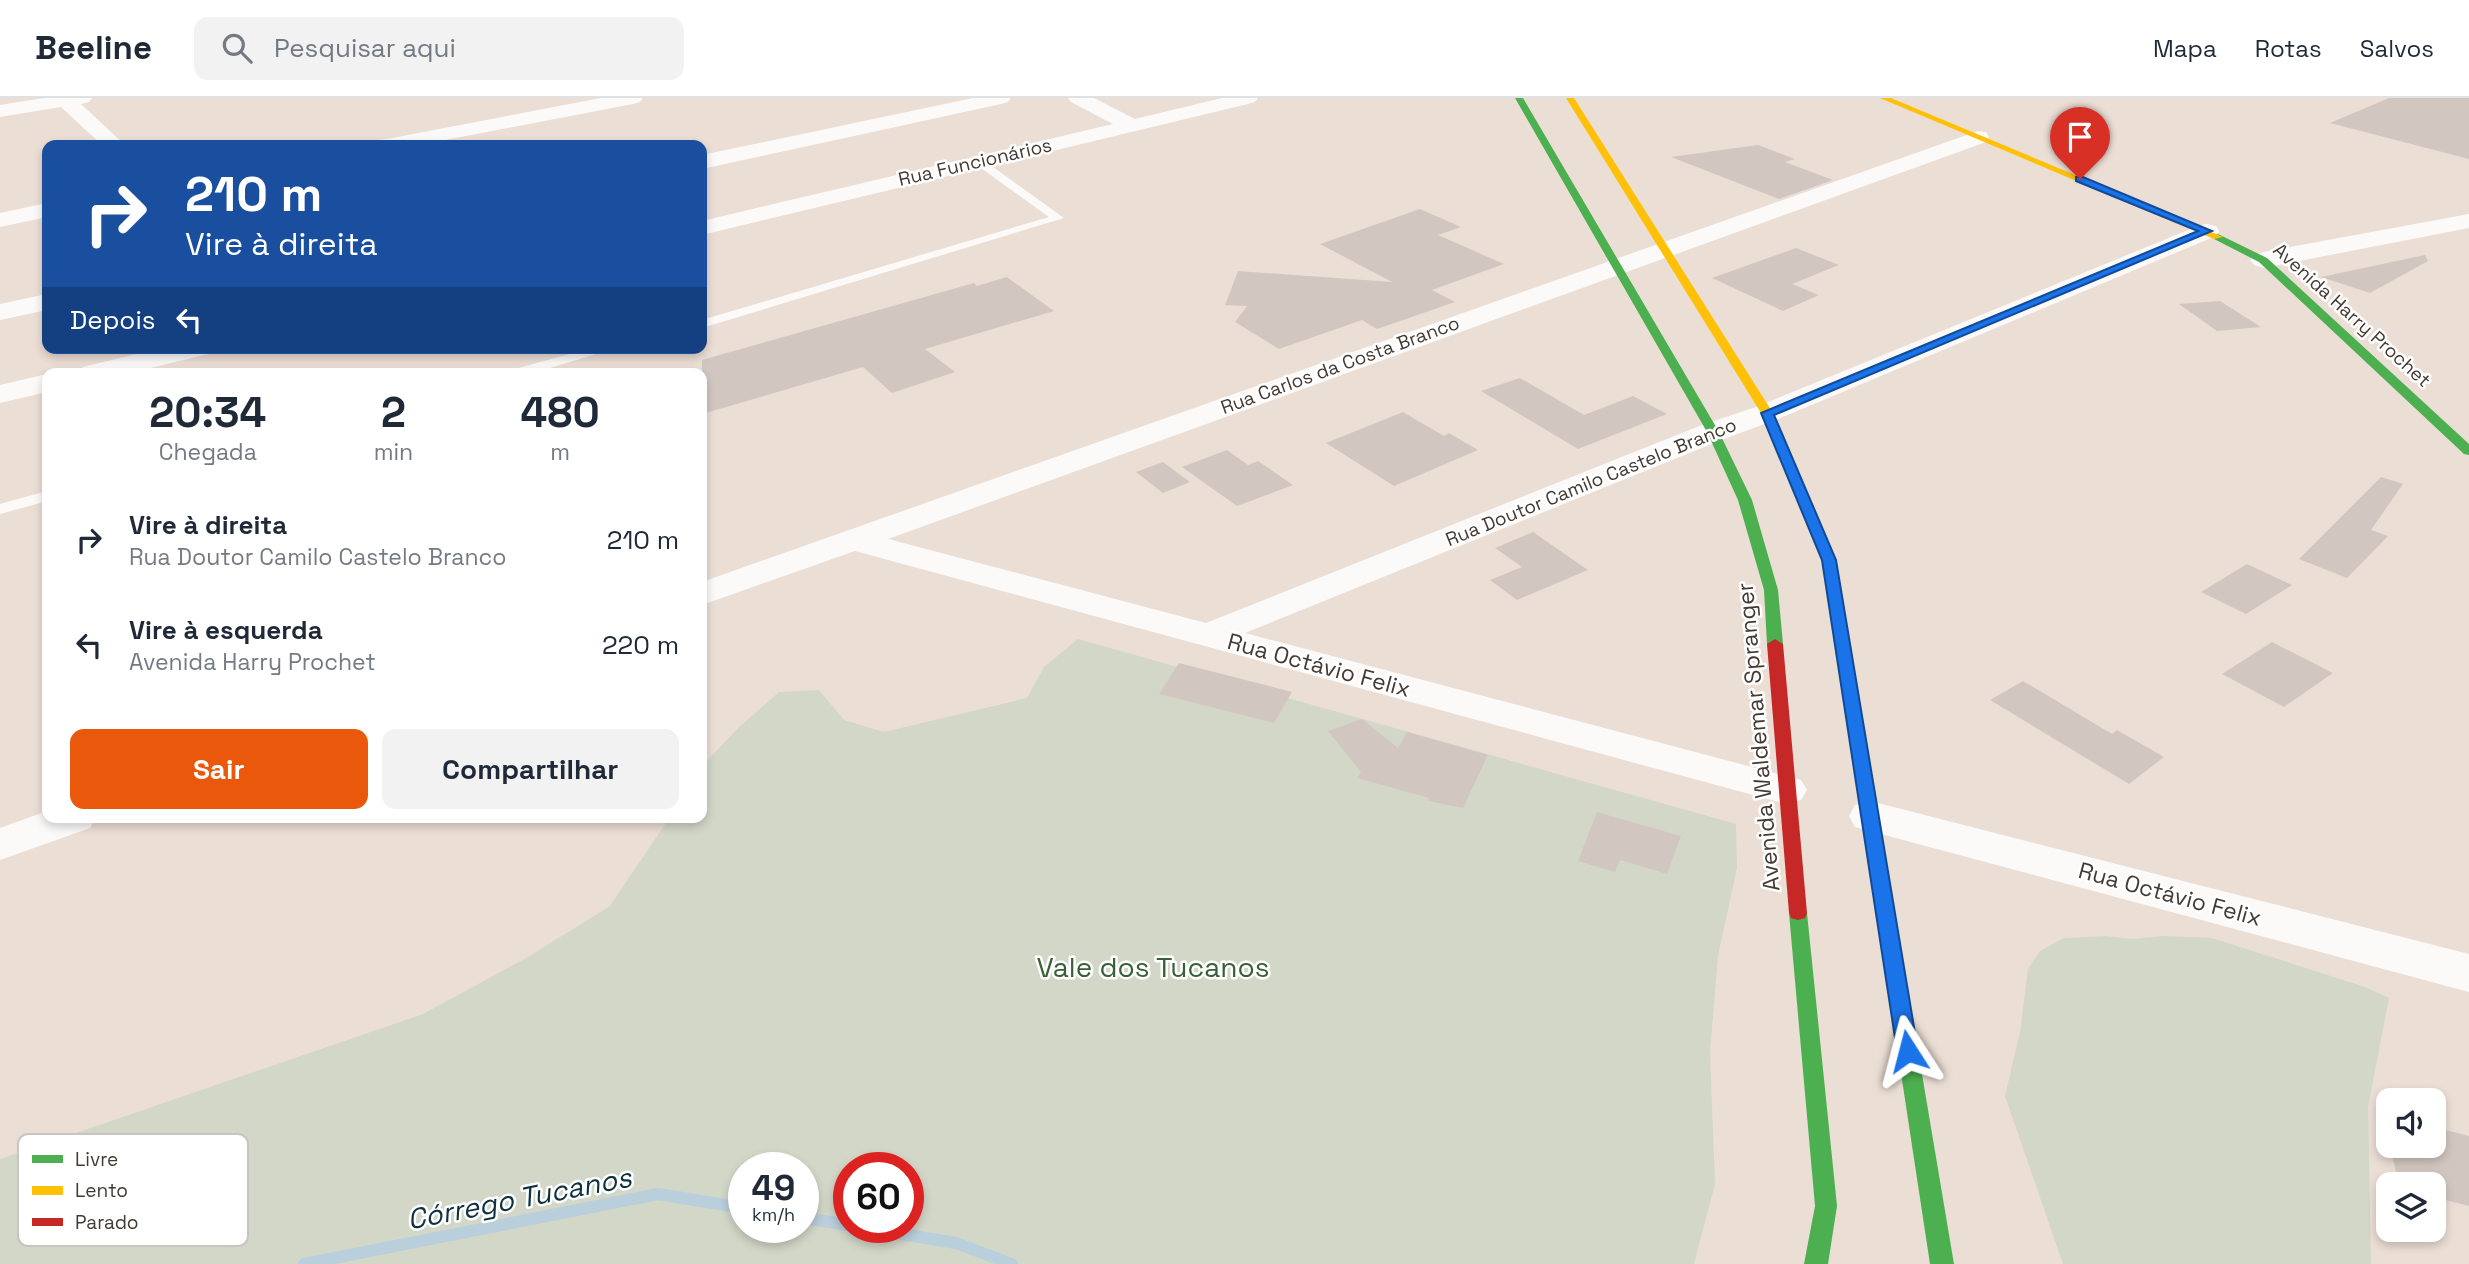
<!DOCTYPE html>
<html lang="pt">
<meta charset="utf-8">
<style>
:root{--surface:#fff;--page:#f2f2f3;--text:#1f2937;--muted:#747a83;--line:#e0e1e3;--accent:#ea580c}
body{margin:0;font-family:"Space Grotesk",sans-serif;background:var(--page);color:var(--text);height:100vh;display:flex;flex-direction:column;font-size:26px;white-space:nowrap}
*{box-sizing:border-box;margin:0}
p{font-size:23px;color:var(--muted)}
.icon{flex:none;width:38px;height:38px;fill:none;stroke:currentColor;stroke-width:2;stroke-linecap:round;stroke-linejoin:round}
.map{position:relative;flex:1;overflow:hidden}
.drawer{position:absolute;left:42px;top:270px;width:665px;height:455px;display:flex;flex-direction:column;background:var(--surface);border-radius:14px;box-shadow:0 4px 10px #0003}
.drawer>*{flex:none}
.banner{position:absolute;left:42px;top:42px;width:665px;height:214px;border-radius:14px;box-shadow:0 4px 10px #0003;background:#1a4fa0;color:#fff;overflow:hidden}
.fabs{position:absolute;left:2376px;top:990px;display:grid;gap:14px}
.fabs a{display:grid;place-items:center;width:70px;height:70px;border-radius:14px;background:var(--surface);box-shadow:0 4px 10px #0003;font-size:35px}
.speed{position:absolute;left:728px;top:1054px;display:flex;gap:14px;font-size:35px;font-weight:700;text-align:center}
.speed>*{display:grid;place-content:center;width:91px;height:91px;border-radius:50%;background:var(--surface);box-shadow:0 4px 10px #0003;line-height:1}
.speed small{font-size:18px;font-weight:400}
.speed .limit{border:10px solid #d22;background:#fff;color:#111}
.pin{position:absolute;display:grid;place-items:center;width:60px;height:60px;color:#fff;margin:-72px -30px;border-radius:50% 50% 50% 0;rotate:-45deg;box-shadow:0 0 7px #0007}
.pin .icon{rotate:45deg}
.me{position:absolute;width:77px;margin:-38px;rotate:351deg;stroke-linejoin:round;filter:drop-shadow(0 0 5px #0008)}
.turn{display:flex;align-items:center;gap:24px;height:147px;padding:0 28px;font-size:32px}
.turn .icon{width:91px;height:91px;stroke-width:2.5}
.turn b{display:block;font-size:49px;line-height:60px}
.then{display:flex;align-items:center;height:66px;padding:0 28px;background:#0003;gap:14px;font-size:26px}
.eta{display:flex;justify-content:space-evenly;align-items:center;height:119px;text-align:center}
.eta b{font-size:42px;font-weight:800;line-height:49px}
.button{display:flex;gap:14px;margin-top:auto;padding:14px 28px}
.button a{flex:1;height:80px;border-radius:14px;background:var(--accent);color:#fff;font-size:28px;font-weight:800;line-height:80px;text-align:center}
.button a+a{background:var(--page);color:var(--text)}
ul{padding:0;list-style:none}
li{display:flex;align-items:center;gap:21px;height:105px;padding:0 28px}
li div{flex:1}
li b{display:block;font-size:26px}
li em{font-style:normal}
header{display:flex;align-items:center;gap:42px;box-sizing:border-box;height:98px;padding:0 35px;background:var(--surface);border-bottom:2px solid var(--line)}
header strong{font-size:33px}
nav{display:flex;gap:38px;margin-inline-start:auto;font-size:24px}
.search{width:490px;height:63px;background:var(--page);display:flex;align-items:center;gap:18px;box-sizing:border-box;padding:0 24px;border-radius:14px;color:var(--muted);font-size:26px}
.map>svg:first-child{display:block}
</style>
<header>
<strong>Beeline</strong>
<div class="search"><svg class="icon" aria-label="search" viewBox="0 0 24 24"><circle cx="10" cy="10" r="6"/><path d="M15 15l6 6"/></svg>Pesquisar aqui</div>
<nav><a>Mapa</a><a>Rotas</a><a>Salvos</a></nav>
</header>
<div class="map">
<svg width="2469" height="1166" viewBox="0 0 2469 1166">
<rect width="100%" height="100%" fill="#ebded5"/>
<path fill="#d3d7c8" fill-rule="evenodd" d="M1078,541L1736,726L1737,770L1718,858L1710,954L1715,1086L1694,1166H0V1061L423,916L528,859L610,808L670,719H702V668L739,629L779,594L819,592L844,622L884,634L1027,600L1044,569ZM744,1069H803V1129H744ZM849,1069H908V1129H849Z
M2106,838L2133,841L2163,838L2212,840L2365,889L2389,900L2368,1009L2371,1166H2063L2005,998L2020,934L2028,871L2040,853L2064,840Z"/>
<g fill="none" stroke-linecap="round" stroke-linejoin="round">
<path stroke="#b9cfdb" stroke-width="12" d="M803,1120L849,1127
M859,1129L956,1145L1012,1166
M304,1166L658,1096L744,1110"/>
</g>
<path fill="#d2c7c0" d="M2389,0H2469V61L2330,25Z
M1758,47L1795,61L1785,64L1833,82L1779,101L1671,59Z
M1420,111L1461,129L1438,137L1504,166L1432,192L1455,204L1377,231L1362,222L1279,251L1235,224L1247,208L1225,207L1238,173L1392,184L1320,146Z
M1796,150L1839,167L1792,186L1819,197L1783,213L1712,180Z
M2425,157L2428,163L2370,195L2321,179Z
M1007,179L1054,213L925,251L955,274L892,295L863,269L702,316V262L974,185L977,188Z
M2220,203L2261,229L2217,233L2179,206Z
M1520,280L1584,317L1633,298L1667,316L1578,351L1481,293Z
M1403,314L1444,338L1449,335L1478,352L1394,388L1326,345Z
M1227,352L1248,367L1258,363L1293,387L1237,408L1182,369Z
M1163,364L1190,384L1163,395L1136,374Z
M2381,379L2403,386L2371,432L2388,438L2347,480L2299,461Z
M1533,434L1588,472L1517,502L1490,482L1522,469L1495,450Z
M2247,466L2292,487L2246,516L2201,494Z
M2272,544L2333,575L2284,609L2222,576Z
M1179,565L1292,594L1274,625L1159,596Z
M2023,583L2112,636L2117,632L2164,659L2129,686L1990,602Z
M1362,621L1398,650L1407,634L1488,657L1463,710L1428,703L1429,700L1357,680L1361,674L1328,633Z
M1597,714L1681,738L1667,776L1620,762L1615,774L1578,763Z
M2434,1029L2469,1038V1108L2434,1099V1087H2399L2390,1048H2434Z"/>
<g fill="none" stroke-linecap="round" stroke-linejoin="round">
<path fill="#fcfaf9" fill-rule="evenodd" d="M974,61H982L1064,120L702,230V222L1049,119L974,65Z
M592,250H616L533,275H509L511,272Z
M47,393V403L0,416V406Z"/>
<path fill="#fcfaf9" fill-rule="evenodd" d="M44,0H92L89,4L81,6L125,47H102L61,9L0,19V7Z
M601,0H643L640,4L633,6L419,47H376L379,42L387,41Z
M973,0H1011L1008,4L1001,6L702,71V57Z
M1068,0H1094L1135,21L1222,0H1258L1255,4L1248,6L702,137V123L1113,26L1071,4Z
M1978,33L1986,34L1989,39L1986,44L888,441L1206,525L1702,327L1756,309L2198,128L2207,126L2216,128L2219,133L2216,138L1778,321L1724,341L1245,535L1801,682L1807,692L1801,702L1786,706L855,453L702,507V484Z
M47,105V119L0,129V115Z
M2469,116V130L2263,170L2254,167L2250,162L2254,157L2263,154Z
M47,196V212L0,222V206Z
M161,250H212L208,256L130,275H79L83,269Z
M47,276V294L0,305V287Z
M1870,703L2469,856V894L1855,729L1849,718L1855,707Z
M47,713V719H96L90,730L0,762V730Z"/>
<path fill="#4caf50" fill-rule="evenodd" d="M1515,0H1523L1719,334L1752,402L1778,492L1783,546L1780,549L1775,551L1767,546L1764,492L1738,402L1707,334Z
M2218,136L2267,160L2469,346V357L2464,356L2259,164L2214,141L2213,139Z
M1884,797L1891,799L1893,804L1954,1166H1930L1875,804L1877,799Z
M1798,808L1805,810L1807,815L1837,1108L1828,1166H1804L1815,1108L1789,815L1791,810Z"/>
<path fill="#ffc107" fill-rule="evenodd" d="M1566,0H1574L1773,315L1836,462L1844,511L1842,514L1837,515L1830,511L1822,462L1761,315Z
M1880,0H1891L2223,139L2214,141Z"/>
<path fill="#c62828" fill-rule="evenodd" d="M1837,507L1844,511L1893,804L1891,809L1884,811L1877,809L1875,804L1830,511Z
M1775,541L1783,546L1807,815L1805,820L1798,822L1791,820L1789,815L1767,546Z"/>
</g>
<path fill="#1a73e8" stroke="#114b97" stroke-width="2" d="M2076,79H2083L2212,133L1774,317L1836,462L1918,953L1915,959L1908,962L1900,959L1897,953L1822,462L1761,315L2198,133L2076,83Z"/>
<g text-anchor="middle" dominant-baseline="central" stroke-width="5" stroke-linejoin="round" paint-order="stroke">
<g font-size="19" fill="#433a33" stroke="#fff">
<text transform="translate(975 64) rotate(-13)">Rua Funcionários</text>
<text transform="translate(2352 217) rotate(42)">Avenida Harry Prochet</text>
<text transform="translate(1340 267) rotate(-20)">Rua Carlos da Costa Branco</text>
<text transform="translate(1591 384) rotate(-22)">Rua Doutor Camilo Castelo Branco</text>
</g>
<g font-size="23" fill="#433a33" stroke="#fff">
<text transform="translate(1319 567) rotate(15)">Rua Octávio Felix</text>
<text transform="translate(1758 639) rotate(-95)">Avenida Waldemar Spranger</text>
<text transform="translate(2170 796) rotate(15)">Rua Octávio Felix</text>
</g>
<g font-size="28" fill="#3a6037" stroke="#fff">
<text x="1153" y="869">Vale dos Tucanos</text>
</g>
<g font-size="28" font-style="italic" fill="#0e303f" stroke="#fff">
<text transform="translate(519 1100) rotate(-11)">Córrego Tucanos</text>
</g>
</g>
<rect x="18" y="1036" width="230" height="112" rx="10" fill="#fff" stroke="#c7c4c2" stroke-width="2"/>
<rect x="32" y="1057" width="31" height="8" fill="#4caf50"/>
<rect x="32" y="1088" width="31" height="9" fill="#ffc107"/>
<rect x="32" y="1120" width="31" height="8" fill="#c62828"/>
<g font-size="19" fill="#433a33">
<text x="75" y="1068">Livre</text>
<text x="75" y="1099">Lento</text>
<text x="75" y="1131">Parado</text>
</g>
</svg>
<div class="fabs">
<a><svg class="icon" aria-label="sound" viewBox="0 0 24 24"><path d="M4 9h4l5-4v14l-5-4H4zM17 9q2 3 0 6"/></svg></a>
<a><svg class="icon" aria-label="layers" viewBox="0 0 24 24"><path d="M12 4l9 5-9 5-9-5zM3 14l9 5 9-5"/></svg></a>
</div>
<div class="speed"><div>49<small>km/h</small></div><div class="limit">60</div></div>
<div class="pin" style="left:2080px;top:81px;background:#d93025"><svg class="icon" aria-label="arrive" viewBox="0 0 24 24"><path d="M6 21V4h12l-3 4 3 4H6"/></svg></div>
<svg class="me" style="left:1908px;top:953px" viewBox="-20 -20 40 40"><path d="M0-17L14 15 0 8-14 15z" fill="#1a73e8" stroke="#fff" stroke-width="4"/></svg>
<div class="banner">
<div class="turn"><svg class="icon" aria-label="right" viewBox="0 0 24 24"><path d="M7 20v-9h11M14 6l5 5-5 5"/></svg><div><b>210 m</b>Vire à direita</div></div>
<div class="then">Depois<svg class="icon" aria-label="left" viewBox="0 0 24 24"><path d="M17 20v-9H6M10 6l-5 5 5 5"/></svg></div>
</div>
<section class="drawer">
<div class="eta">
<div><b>20:34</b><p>Chegada</p></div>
<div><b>2</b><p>min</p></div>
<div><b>480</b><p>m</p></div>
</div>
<ul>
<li><svg class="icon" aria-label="right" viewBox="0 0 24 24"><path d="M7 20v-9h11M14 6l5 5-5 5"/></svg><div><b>Vire à direita</b><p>Rua Doutor Camilo Castelo Branco</p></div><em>210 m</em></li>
<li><svg class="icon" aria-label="left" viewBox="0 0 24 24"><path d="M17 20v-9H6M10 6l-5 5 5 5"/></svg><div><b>Vire à esquerda</b><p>Avenida Harry Prochet</p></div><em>220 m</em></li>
</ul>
<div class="button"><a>Sair</a><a>Compartilhar</a></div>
</section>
</div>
